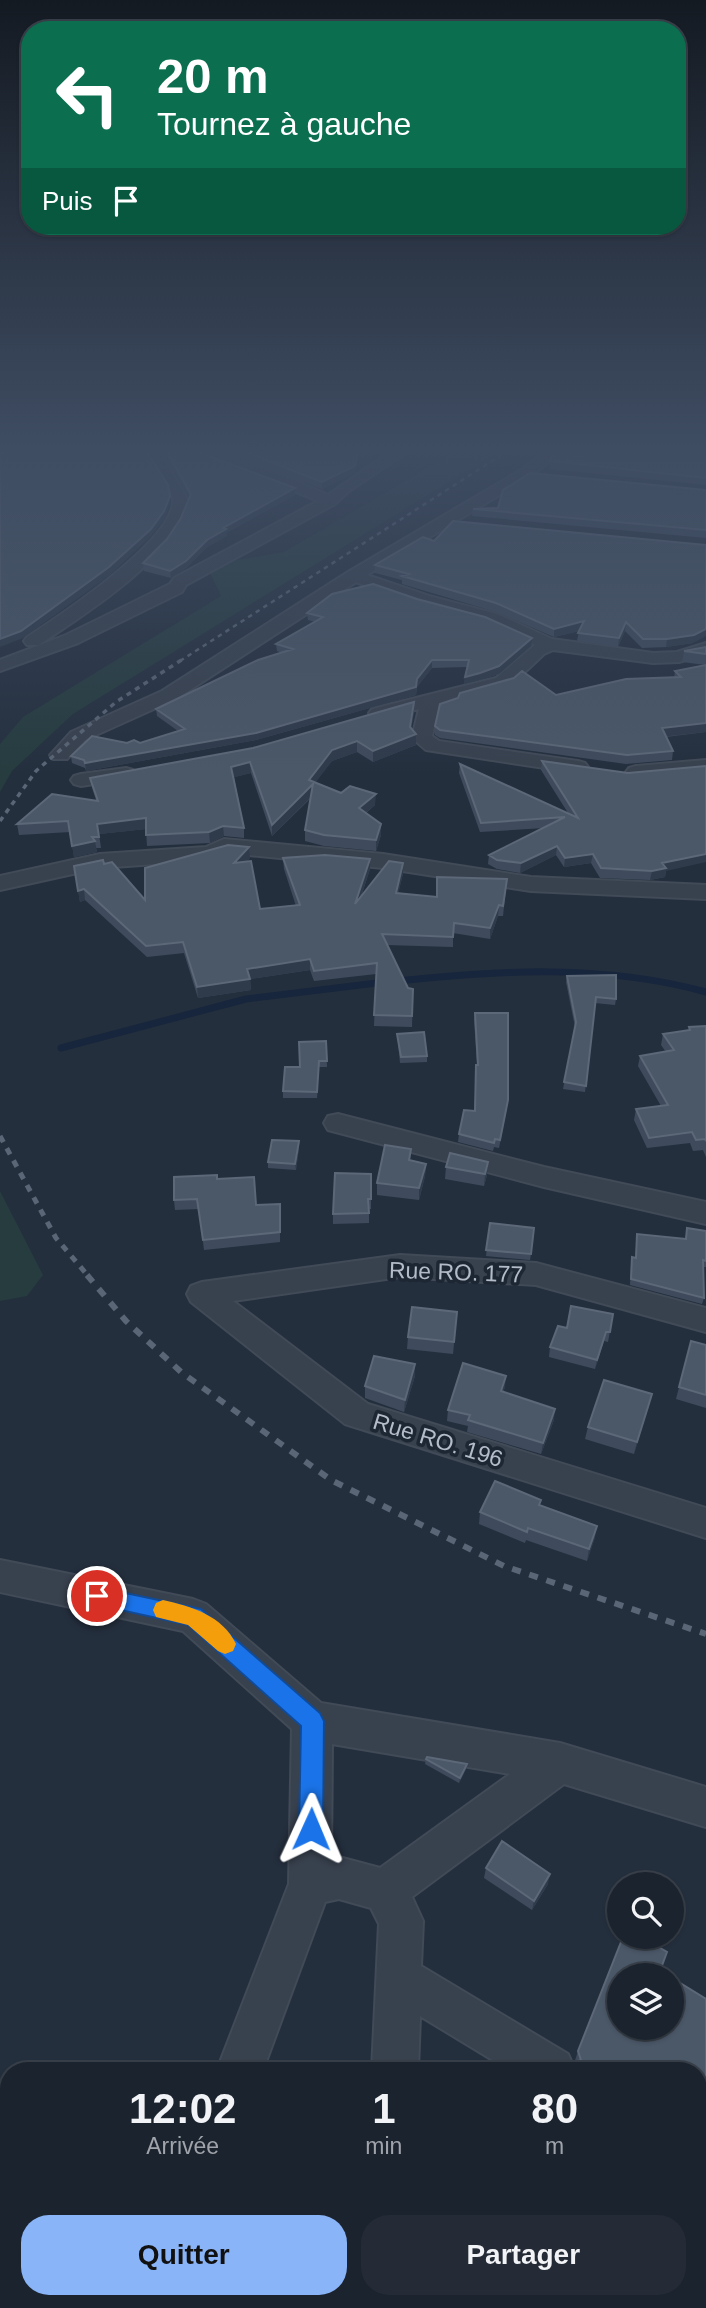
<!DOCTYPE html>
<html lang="fr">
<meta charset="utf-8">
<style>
:root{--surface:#1b232e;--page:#242b36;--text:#f1f3f6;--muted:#a0a4aa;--line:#39404a;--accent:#8ab4f8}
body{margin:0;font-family:Helvetica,sans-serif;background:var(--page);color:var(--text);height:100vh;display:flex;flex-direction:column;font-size:26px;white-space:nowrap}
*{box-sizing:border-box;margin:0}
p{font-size:23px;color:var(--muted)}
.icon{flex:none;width:38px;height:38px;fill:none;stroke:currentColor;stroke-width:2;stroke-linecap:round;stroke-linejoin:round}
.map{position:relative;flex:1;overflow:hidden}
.drawer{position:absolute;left:0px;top:2062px;width:707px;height:247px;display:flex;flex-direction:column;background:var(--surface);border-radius:28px 28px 0 0;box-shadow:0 2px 5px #0004,0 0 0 2px var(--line)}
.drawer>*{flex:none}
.guide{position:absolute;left:21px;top:21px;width:665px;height:214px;border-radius:28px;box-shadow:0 2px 5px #0004,0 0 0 2px var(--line);background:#0b6e4f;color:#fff;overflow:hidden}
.fabs{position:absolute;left:607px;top:1872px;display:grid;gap:14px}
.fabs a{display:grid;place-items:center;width:77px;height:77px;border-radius:50%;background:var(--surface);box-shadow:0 2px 5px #0004,0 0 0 2px var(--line);font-size:35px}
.pin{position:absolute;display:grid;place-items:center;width:60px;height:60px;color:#fff;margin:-30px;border:4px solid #fff;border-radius:50%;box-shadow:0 2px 7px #0007}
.me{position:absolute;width:77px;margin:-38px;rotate:1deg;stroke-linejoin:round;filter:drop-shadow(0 0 5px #0008)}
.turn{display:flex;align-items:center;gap:24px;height:147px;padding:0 21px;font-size:32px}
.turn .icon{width:91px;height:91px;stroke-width:2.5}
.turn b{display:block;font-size:49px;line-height:60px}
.then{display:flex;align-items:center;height:66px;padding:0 21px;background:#0003;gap:14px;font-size:26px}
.eta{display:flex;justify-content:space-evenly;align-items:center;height:119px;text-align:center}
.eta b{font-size:42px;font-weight:600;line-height:49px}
.primary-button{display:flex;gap:14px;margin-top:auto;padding:14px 21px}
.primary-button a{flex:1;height:80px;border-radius:28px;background:var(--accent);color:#111;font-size:28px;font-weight:600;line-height:80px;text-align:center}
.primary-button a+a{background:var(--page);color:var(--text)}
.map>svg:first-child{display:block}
</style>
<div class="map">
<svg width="706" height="2308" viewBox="0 0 706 2308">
<rect width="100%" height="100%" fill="#242f3e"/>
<path fill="#263c3f" d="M455,452H497L73,714L12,771L0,792V744L23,717L221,596L210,573L220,563L284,552Z
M0,1191L43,1275L27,1296L0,1301Z"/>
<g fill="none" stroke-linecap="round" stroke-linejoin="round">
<path stroke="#17263c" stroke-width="7" d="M397,981C501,970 604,964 706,992
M61,1048L246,999L385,982"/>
<defs>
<path id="minor" d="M152,452H169L164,457L166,462L189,502C172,560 88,612 39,645H27L24,641L27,637C61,615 169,543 173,503C175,487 153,471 150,455Z
M187,452C236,452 284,476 328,495L390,452H407L349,491L335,504L186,585L182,592L78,643L0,671V660L66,635L170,584L174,578L318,501L260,477Z
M545,452H562L531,476L367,575L429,596L497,614L552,639L653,653L677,652L706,643V654L679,662L653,663L553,650L544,654L510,686L439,704L432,736L439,741L578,761L585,763L588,767L585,771L578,773L426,750L412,738L419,709L379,719L372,717L369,713L372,709L496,678L535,645L485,622L417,604L356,582L176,699L85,740L67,759H53L50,755L71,732L162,691L348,572L521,470Z
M706,760V772L636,778L629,776L626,772L629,768L636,766Z
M126,768L133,770L136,774L133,778L81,786L74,784L71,780L74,776L81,774Z
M224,839L383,854L531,877L706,885V899L531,891L383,868L228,853L211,860L100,868L0,890V876L100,854L206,847Z
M338,1114L544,1167L706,1202V1224L544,1187L328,1130L324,1123L328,1116Z
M400,1255L536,1263L706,1308V1332L536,1285L400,1277L233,1301L368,1404L706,1508V1538L345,1424L191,1302L187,1294L191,1286L202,1282Z
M0,1560L193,1599L206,1604L321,1703L560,1743L706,1787V1827L564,1784L412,1897L423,1921L421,1966L568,2054L575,2070H509L420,2016L418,2070H372L379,1924L371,1908L339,1899L325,1902L263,2070H217L289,1884L292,1729L183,1631L0,1592ZM332,1744L510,1774L380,1868L339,1857L331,1858Z
M698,2132L706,2135V2185L698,2182Z
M129,2300H179L176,2308H126Z
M293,2300H343L340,2308H290Z"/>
</defs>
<use href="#minor" stroke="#414a57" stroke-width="4"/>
<use href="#minor" fill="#38414e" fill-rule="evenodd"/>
<path stroke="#5a6575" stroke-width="2.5" stroke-dasharray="4.5 4.5" stroke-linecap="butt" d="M180,661L506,452"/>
<path stroke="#5a6575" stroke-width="3.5" stroke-dasharray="5 5" stroke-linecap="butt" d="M0,821L36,771L116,702L183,659"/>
<path stroke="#5a6575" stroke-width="5" stroke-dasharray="7 7" stroke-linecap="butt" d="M0,1136L56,1238L89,1277"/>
<path stroke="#5a6575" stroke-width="6" stroke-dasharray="9 9" stroke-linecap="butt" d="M87,1275L126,1321L181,1372L331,1480L504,1566L706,1634"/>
</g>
<path fill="#3f4b5c" d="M215,452H359L355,473L322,489L242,458Z
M706,452V485L550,469V461Z
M168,454L295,488V495L226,533L227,536L207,547L186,568L171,578L144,571L143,563L167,539L181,518L189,497L168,461Z
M706,490V538L472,516L473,509L498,508Z
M423,537L693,643L666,647L642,648L625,631L618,647L577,641L579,631L554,637L496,612L402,584V580L375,573V565Z
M307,613L531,646L499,674L479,680L464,684L467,667L432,668L417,687L416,695L256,740L86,771L85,768L72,763L71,756L127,743H140L178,731L157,716L156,709L282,653L277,651L276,644L315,622L308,620Z
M706,647V665L682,662L684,651Z
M706,665V732L666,737L673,751L672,760L626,764L440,738L435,735V726L556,695L674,678L675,671Z
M414,702V712L411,729L416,734V745L373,762L357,752L332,761L315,782L375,805L366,813L381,824V835L376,851L324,846L305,841V830L311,798L272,836L251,773L234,777L244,828V838L224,836L210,843L147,846L146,829L99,834L101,848H96L97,852L74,857L70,832L19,835L17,824L96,800L92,788L90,778L253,748Z
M542,761L628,773L666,871L665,877L650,880L600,878L591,863L564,867L556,855L520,873L497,869L488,864L489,855L544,828L480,832L459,773L460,764L568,813L541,770Z
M250,858L246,862L260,909L296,906L284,869L283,858L370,869L361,897L403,863V874L398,893L436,897L507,879L503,916H498L490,939L453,933V947L387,945L408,988L413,989L412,1027L374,1026L376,974L314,981L310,970L250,979L251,990L198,998L184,953L147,957L85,900L80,902L74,866L104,864L145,900Z
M567,976L616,999L615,1005L595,1003L585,1092L563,1089L575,1027L566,982Z
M475,1013L507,1108L499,1148L494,1147L493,1151L458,1142L459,1134L474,1111L477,1065L474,1020Z
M706,1026V1157L703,1150L693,1151L690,1143L647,1148L634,1120L636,1109L661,1106L638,1066L640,1056L666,1052L661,1045L663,1034L689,1030V1027Z
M397,1034L427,1056V1062L400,1063Z
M326,1041L327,1067H319L317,1098H283V1091L300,1067Z
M299,1141V1148L296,1170L268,1168V1162Z
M411,1149L410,1161L426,1164L425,1176L419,1200L377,1195V1183Z
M488,1162L487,1175L484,1186L445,1179L446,1167Z
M371,1174V1209H369V1223L333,1224V1214Z
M217,1179L256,1205L280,1204V1242L204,1250L199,1209L175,1210L174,1200Z
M490,1223L531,1254L530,1260L486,1256Z
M687,1228L706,1231V1267H703L704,1298L702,1304L630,1285L631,1264L632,1257L635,1258L637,1234L685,1239Z
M457,1312L453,1354L407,1349L408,1337Z
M613,1314L608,1342L604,1341L595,1369L549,1357L550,1347L567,1328Z
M691,1341L706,1345V1408L676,1399Z
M415,1364V1376L404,1412L365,1398V1386Z
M505,1387L503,1392L554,1420L541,1454L467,1432L468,1426L447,1421L448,1410Z
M652,1394L634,1454L585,1439L588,1427Z
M540,1506L595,1537L587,1561L526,1540L525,1543L479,1524L480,1512Z
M426,1759L467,1764L466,1769L459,1783L425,1764Z
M486,1868L548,1884L532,1910L484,1878Z
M660,1971L706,1999V2134L702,2131L706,2308H551L548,2306L551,2300H698V2070H572L578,2051Z"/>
<path fill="#2f3b4b" d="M358,452H359L355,473L322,489V482Z
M295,488V495L226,533L227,536L207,547L186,568L171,578L170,571L223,528Z
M170,496V503L165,518L151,536L110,575L23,638L0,647V639Z
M584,621L583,630L554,637V629Z
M626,622L625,631L618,647L619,638Z
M706,629V636L693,643L666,647L667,639Z
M532,638L531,646L499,674L479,680L464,684L465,677Z
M432,660V668L417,687L416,695L256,740L86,771L85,763L417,679Z
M414,702V712L410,737L416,734V745L373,762V751L410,727Z
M706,723V732L660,737L662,728Z
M357,741V752L332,761L313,786V795L272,836V825L332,750Z
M250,762L251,773L232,778L231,767Z
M376,794L375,805L359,818V808Z
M146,818L147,829L99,834L97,824Z
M381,824V835L376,851V840Z
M223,826L224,836L210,843L209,832Z
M95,841L97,852L74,857L72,846Z
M557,846L556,855L520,873L521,863Z
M249,847L250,858L234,873V863Z
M593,854L591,863L564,867L565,858Z
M706,854V862L666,871L665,877L650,880L652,871L662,863Z
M370,859V869L355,915V904Z
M403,863V874L396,903V893Z
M84,889L85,900L80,902L78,891Z
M499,905L498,916L490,939V928Z
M310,959V970L250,979L251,990L198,998L197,987L247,969Z
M299,1141V1148L296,1170L295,1164Z
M488,1162L487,1175L484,1186L485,1174Z
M426,1164L425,1176L419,1200V1188Z
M606,1332L604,1341L595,1369L597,1360Z
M415,1364V1376L404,1412L405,1400Z
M506,1376L505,1387L499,1403L501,1391Z
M652,1394L649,1406L634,1454L637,1442Z
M555,1409L554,1420L541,1454L543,1443Z
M597,1526L595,1537L587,1561L589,1549Z
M467,1764L466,1769L459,1783L460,1778Z
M550,1874L548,1884L532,1910L534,1901Z"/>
<path fill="#4b5868" stroke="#5c6777" stroke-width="2" d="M0,452H148L149,455L168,485L170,496L164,511L151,529L109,567L21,631L0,639Z
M168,452H198L295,488L223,528L226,529L207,540L186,561L170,571L143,563L167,539L181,518L191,494L168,454Z
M245,452H358L355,466L322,482Z
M557,452H706V478L550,461L552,456Z
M530,473L706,490V530L473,509L498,508L503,490Z
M453,521L706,545V629L694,635L667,639H643L626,622L619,638L578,633L584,621L554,629L496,603L402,576L409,574L375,565L423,537L434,541Z
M373,584L417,599L485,617L532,638L499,666L480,673L465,677L469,660H432L417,679L416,687L256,733L85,763L84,760L71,756L92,736L127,743L134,740L140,743L185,729L156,709L258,660L293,649L276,644L323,617L307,613L332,594Z
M706,647V654L684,651Z
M706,665V723L662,728L673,751L627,755L440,730L435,726L440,704L458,698L460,693L514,678L522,671L556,695L626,679L681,677L675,671Z
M414,702L410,727L416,734L373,751L357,741L332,750L309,780L341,793L350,786L376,794L359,808L381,824L376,840L324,835L305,830L313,784L272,825L250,762L231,767L244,828L223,826L209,832L146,835V818L97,824L99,837H92L95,841L72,846L68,821L17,824L52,794L98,801L90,778L253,748Z
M542,761L628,773L706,766V854L662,863L666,868L652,871L601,868L593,854L565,858L557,846L521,863L497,860L489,855L565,817L481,823L460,764L578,818Z
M228,845L249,847L234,863L251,861L260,909L300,905L283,858L325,855L370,859L355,904L389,861L403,863L396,893L437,897V877L507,879L503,906L499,905L490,928L454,923L453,937L382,934L408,988L413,989L412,1016L374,1015L377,963L314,971L310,959L247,969L250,979L197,987L183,942L146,946L84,889L78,891L74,866L103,860L104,864L112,862L145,900V868Z
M616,975V999L596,997L586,1086L564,1082L576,1022L567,976Z
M475,1013H508V1100L500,1140L495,1139L494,1143L459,1134L464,1110L475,1111L476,1065H478Z
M706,1026V1141L705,1139L696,1140L692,1132L649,1138L636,1109L668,1105L640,1056L674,1050L663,1034L690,1030L689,1027Z
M424,1032L427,1056L401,1057L397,1034Z
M326,1041L327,1061H319L317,1092L283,1091L285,1067H300L299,1042Z
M272,1140L299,1141L295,1164L268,1162Z
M385,1145L411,1149L409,1160L426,1164L419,1188L377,1183Z
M450,1153L488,1162L485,1174L446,1167Z
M335,1173L371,1174V1199H368L369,1213L333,1214Z
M217,1175V1179L254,1177L256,1205L280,1204V1232L203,1240L197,1199L174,1200V1177Z
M490,1223L534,1228L531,1254L486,1250Z
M687,1228L706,1231V1261L703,1260L704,1298L631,1279L632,1257L636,1258L637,1234L686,1239Z
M571,1306L613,1314L610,1332H606L597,1360L550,1347L558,1326L567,1328Z
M412,1307L457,1312L454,1342L408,1337Z
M691,1341L706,1345V1395L679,1387Z
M374,1356L415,1364L405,1400L365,1386Z
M463,1363L506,1376L501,1391L555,1409L543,1443L468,1420L470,1415L448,1410Z
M604,1380L652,1394L637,1442L588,1427Z
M495,1481L541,1500L539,1505L597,1526L589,1549L528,1528L527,1532L480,1512Z
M427,1757L467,1764L460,1778L426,1759Z
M502,1841L550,1874L534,1901L486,1868Z
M623,1937H641L667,1952L660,1971L668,1976H620V2028H672V1978L706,1999V2120L702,2122V2175L706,2176V2308H564L552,2300H698V2070H588L575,2062L581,2060L578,2051Z"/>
<linearGradient id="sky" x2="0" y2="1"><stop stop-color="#141a22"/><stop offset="0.58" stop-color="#3f4d63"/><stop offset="1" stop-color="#3f4d63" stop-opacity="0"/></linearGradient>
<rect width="706" height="775" fill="url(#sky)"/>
<path fill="#1a73e8" stroke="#114b97" stroke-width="2" d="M97,1587L201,1609L320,1713L324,1721L323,1829L319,1838L311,1841L302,1838L299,1829L301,1726L188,1625L89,1603L86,1596L89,1589Z"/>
<path fill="#f59e0b" d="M163,1600C191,1606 223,1616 236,1644L233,1651L225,1654L218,1651L188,1625L156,1617L153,1610L156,1603Z"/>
<g text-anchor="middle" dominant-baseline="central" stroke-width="7" stroke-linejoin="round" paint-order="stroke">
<g font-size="23" fill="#b4bcc9" stroke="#1d2633">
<text transform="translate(456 1272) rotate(2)">Rue RO. 177</text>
<text transform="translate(438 1440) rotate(17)">Rue RO. 196</text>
</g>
</g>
</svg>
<div class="fabs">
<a><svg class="icon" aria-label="search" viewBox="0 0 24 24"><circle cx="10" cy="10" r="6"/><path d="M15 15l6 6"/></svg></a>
<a><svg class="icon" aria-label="layers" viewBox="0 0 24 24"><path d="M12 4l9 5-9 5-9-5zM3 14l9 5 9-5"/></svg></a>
</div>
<div class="pin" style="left:97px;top:1596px;background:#d93025"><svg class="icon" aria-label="arrive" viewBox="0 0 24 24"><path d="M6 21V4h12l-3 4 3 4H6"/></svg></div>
<svg class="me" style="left:311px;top:1829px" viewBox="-20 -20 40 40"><path d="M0-17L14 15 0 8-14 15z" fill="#1a73e8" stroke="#fff" stroke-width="4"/></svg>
<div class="guide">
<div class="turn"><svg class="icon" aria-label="left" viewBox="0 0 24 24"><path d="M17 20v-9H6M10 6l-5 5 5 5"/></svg><div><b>20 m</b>Tournez à gauche</div></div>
<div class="then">Puis<svg class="icon" aria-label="arrive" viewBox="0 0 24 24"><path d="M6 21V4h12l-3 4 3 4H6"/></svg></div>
</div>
<section class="drawer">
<div class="eta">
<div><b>12:02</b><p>Arrivée</p></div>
<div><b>1</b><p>min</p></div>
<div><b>80</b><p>m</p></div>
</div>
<div class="primary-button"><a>Quitter</a><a>Partager</a></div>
</section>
</div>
